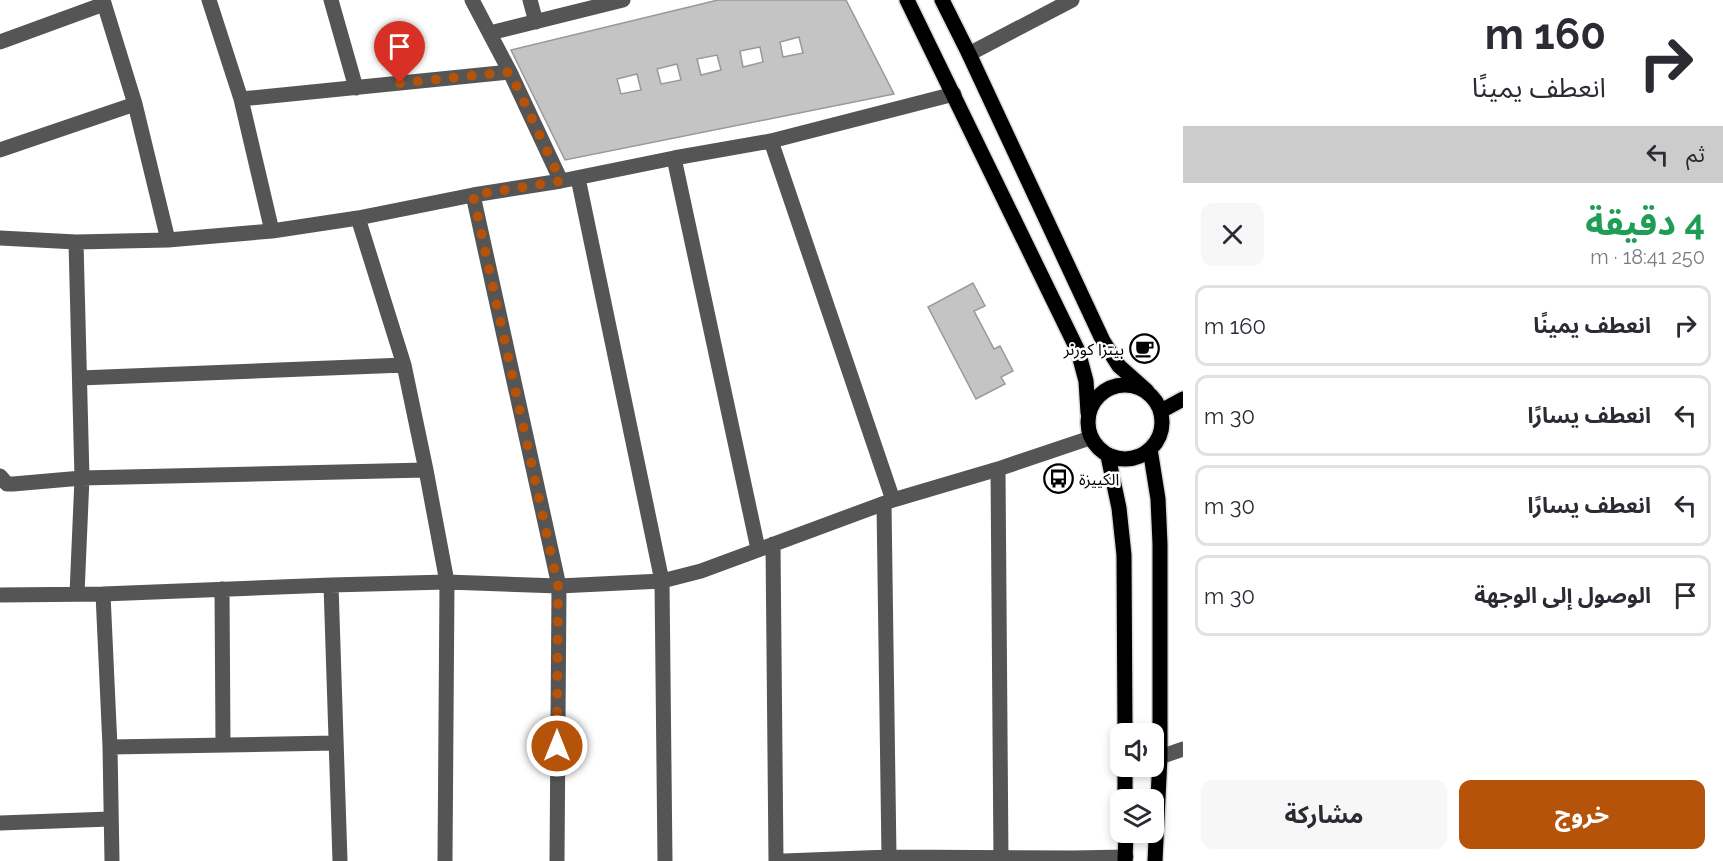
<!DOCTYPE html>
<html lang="ar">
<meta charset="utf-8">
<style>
:root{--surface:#fff;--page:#f7f7f7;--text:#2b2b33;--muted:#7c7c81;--line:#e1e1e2;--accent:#b45309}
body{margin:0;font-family:Raleway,"Noto Sans Arabic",sans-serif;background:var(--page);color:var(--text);direction:rtl;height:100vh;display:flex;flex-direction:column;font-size:22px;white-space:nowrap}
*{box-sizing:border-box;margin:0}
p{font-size:20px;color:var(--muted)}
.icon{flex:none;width:33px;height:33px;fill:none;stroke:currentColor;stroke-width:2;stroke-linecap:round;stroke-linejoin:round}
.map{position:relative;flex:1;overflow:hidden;direction:ltr}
.panel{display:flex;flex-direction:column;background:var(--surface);width:540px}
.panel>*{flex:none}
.hud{background:#fff;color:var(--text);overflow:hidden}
.buttons{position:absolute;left:1110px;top:723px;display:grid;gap:12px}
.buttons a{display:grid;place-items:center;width:54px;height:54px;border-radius:12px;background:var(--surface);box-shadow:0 3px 9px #0003;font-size:30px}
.pin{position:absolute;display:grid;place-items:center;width:51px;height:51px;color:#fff;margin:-62px -26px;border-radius:50% 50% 50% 0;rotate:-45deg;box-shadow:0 0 6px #0007}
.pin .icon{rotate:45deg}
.me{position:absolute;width:66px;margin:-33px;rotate:0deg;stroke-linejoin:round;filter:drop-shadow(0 0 4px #0008)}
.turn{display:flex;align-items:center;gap:21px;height:126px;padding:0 18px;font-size:27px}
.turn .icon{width:78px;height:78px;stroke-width:2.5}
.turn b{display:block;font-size:42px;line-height:51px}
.then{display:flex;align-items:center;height:57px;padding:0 18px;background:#0003;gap:12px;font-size:22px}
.round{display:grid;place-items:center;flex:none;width:63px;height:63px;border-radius:12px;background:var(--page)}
.overview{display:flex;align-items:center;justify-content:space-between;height:102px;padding:0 18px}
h1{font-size:36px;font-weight:700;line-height:45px;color:#1e9e55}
.primary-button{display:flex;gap:12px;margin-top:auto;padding:12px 18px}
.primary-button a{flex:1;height:69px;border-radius:12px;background:var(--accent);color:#fff;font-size:24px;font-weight:700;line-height:69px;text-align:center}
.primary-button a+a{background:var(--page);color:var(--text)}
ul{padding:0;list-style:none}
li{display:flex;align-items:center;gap:18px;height:81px;margin:0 12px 9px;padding:0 6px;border:3px solid var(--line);border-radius:12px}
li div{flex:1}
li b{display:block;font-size:22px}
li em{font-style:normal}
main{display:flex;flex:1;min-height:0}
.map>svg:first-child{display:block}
</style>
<main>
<section class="panel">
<div class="hud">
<div class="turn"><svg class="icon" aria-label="right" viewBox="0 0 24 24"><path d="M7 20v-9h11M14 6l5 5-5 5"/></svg><div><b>160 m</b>انعطف يمينًا</div></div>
<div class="then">ثم<svg class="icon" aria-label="left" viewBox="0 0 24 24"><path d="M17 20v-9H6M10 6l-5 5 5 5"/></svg></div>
</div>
<div class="overview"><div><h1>4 دقيقة</h1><p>250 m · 18:41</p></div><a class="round"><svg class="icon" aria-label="close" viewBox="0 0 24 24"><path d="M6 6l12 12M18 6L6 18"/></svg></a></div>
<ul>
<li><svg class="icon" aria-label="right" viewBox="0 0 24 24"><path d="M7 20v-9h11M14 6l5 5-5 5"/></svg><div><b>انعطف يمينًا</b></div><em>160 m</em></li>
<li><svg class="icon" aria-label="left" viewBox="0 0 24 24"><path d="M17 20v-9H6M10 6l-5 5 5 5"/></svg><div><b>انعطف يسارًا</b></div><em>30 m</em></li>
<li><svg class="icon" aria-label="left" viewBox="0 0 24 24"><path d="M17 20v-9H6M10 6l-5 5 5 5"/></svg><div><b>انعطف يسارًا</b></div><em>30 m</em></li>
<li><svg class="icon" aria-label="arrive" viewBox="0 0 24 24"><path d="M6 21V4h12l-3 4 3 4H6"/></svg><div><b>الوصول إلى الوجهة</b></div><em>30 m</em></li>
</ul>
<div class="primary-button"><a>خروج</a><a>مشاركة</a></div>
</section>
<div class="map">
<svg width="1183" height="861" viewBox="0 0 1183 861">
<rect width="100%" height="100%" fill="#fff"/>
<path fill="#c4c4c4" stroke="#999" stroke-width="1.5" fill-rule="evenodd" d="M718,0H846L894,94L565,160L511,50ZM799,37L803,53L783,57L780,42ZM760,47L763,62L743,67L740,51ZM717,55L721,70L701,75L697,59ZM677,64L681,80L661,84L657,69ZM637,74L641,90L621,94L617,79Z
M973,283L985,306L974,311L994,349L1000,346L1013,371L1001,377L1005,384L976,399L928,307Z"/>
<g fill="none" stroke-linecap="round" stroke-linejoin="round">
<defs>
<path id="major" d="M907,0L1078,351L1086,381L1088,413
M942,0L969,54L1103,341L1119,366L1147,391
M1088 422a37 37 0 1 1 74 0a37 37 0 1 1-74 0Z
M1161,411L1183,399
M1150,449L1158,499L1160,544V757L1155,861
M1108,456L1119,508L1124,555L1125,734
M1125,766V800
M1125,861L1126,832"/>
</defs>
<use href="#major" stroke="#dbdbdb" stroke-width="18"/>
<path stroke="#555" stroke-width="15" d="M103,0L135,104L168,240
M209,0L241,99L272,231
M331,0L356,88
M472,0L510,72L561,181
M530,0L536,22
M490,33L623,0
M0,42L104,4
M969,54L1072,0
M241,99L510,72
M771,141L893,500
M0,150L135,104
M674,158L758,549
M578,178L662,581L665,861
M473,195L559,586L557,861
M358,218L404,365L426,470L447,582L445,861
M0,238L76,242L168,240L272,231L358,218L473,195L561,181L674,158L771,141L954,94
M76,242L82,478L77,594
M80,378L404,365
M998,469L1001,861
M0,476L7,484H13L82,478L426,470
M884,504L889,857
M773,544L776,861
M331,585L340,861
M222,589L223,744
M103,594L110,747L112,861
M0,595L103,594L331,585L447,582L559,586L662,581L701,571L893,500L998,469L1090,438
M110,747L335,743
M1160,757L1183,749
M0,823L110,819
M784,861L889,857L1073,858L1126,857"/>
<use href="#major" stroke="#000" stroke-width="15"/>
</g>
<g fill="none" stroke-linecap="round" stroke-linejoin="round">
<path stroke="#b45309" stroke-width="10" stroke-dasharray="0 18" d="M400,83L510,72L561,181L473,195L558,586L557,746"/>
</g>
<defs>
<symbol id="cafe-ring" viewBox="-11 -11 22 22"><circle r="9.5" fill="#fff" stroke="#000" stroke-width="1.5"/><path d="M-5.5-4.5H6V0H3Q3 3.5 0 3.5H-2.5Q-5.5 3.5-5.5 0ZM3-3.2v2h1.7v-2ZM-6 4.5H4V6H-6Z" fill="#000"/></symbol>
<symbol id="bus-ring" viewBox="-11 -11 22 22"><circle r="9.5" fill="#fff" stroke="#000" stroke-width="1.5"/><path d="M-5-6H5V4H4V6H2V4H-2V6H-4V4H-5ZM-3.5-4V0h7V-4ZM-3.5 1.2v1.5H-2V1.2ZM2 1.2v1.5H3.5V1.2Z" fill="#000"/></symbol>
</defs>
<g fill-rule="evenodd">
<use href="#cafe-ring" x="1128" y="332" width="33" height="33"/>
<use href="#bus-ring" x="1042" y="462" width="33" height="33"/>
</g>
<g text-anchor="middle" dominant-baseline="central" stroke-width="5" stroke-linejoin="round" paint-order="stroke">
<g font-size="16" fill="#000" stroke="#fff" text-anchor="end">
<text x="1124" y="349">بيتزا كورنر</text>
<text x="1079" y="479" text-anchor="start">الكييزة</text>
</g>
</g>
</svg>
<div class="buttons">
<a><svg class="icon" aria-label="sound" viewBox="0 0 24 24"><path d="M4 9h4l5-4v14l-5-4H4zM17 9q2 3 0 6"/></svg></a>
<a><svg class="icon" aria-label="layers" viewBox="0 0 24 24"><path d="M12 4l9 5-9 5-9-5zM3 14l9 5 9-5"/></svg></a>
</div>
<div class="pin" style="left:400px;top:83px;background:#d93025"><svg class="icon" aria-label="arrive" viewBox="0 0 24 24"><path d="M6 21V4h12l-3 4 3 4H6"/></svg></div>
<svg class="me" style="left:557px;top:746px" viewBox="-20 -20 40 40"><circle r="17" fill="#b45309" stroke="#fff" stroke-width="3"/><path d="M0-11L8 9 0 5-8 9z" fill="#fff"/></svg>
</div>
</main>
